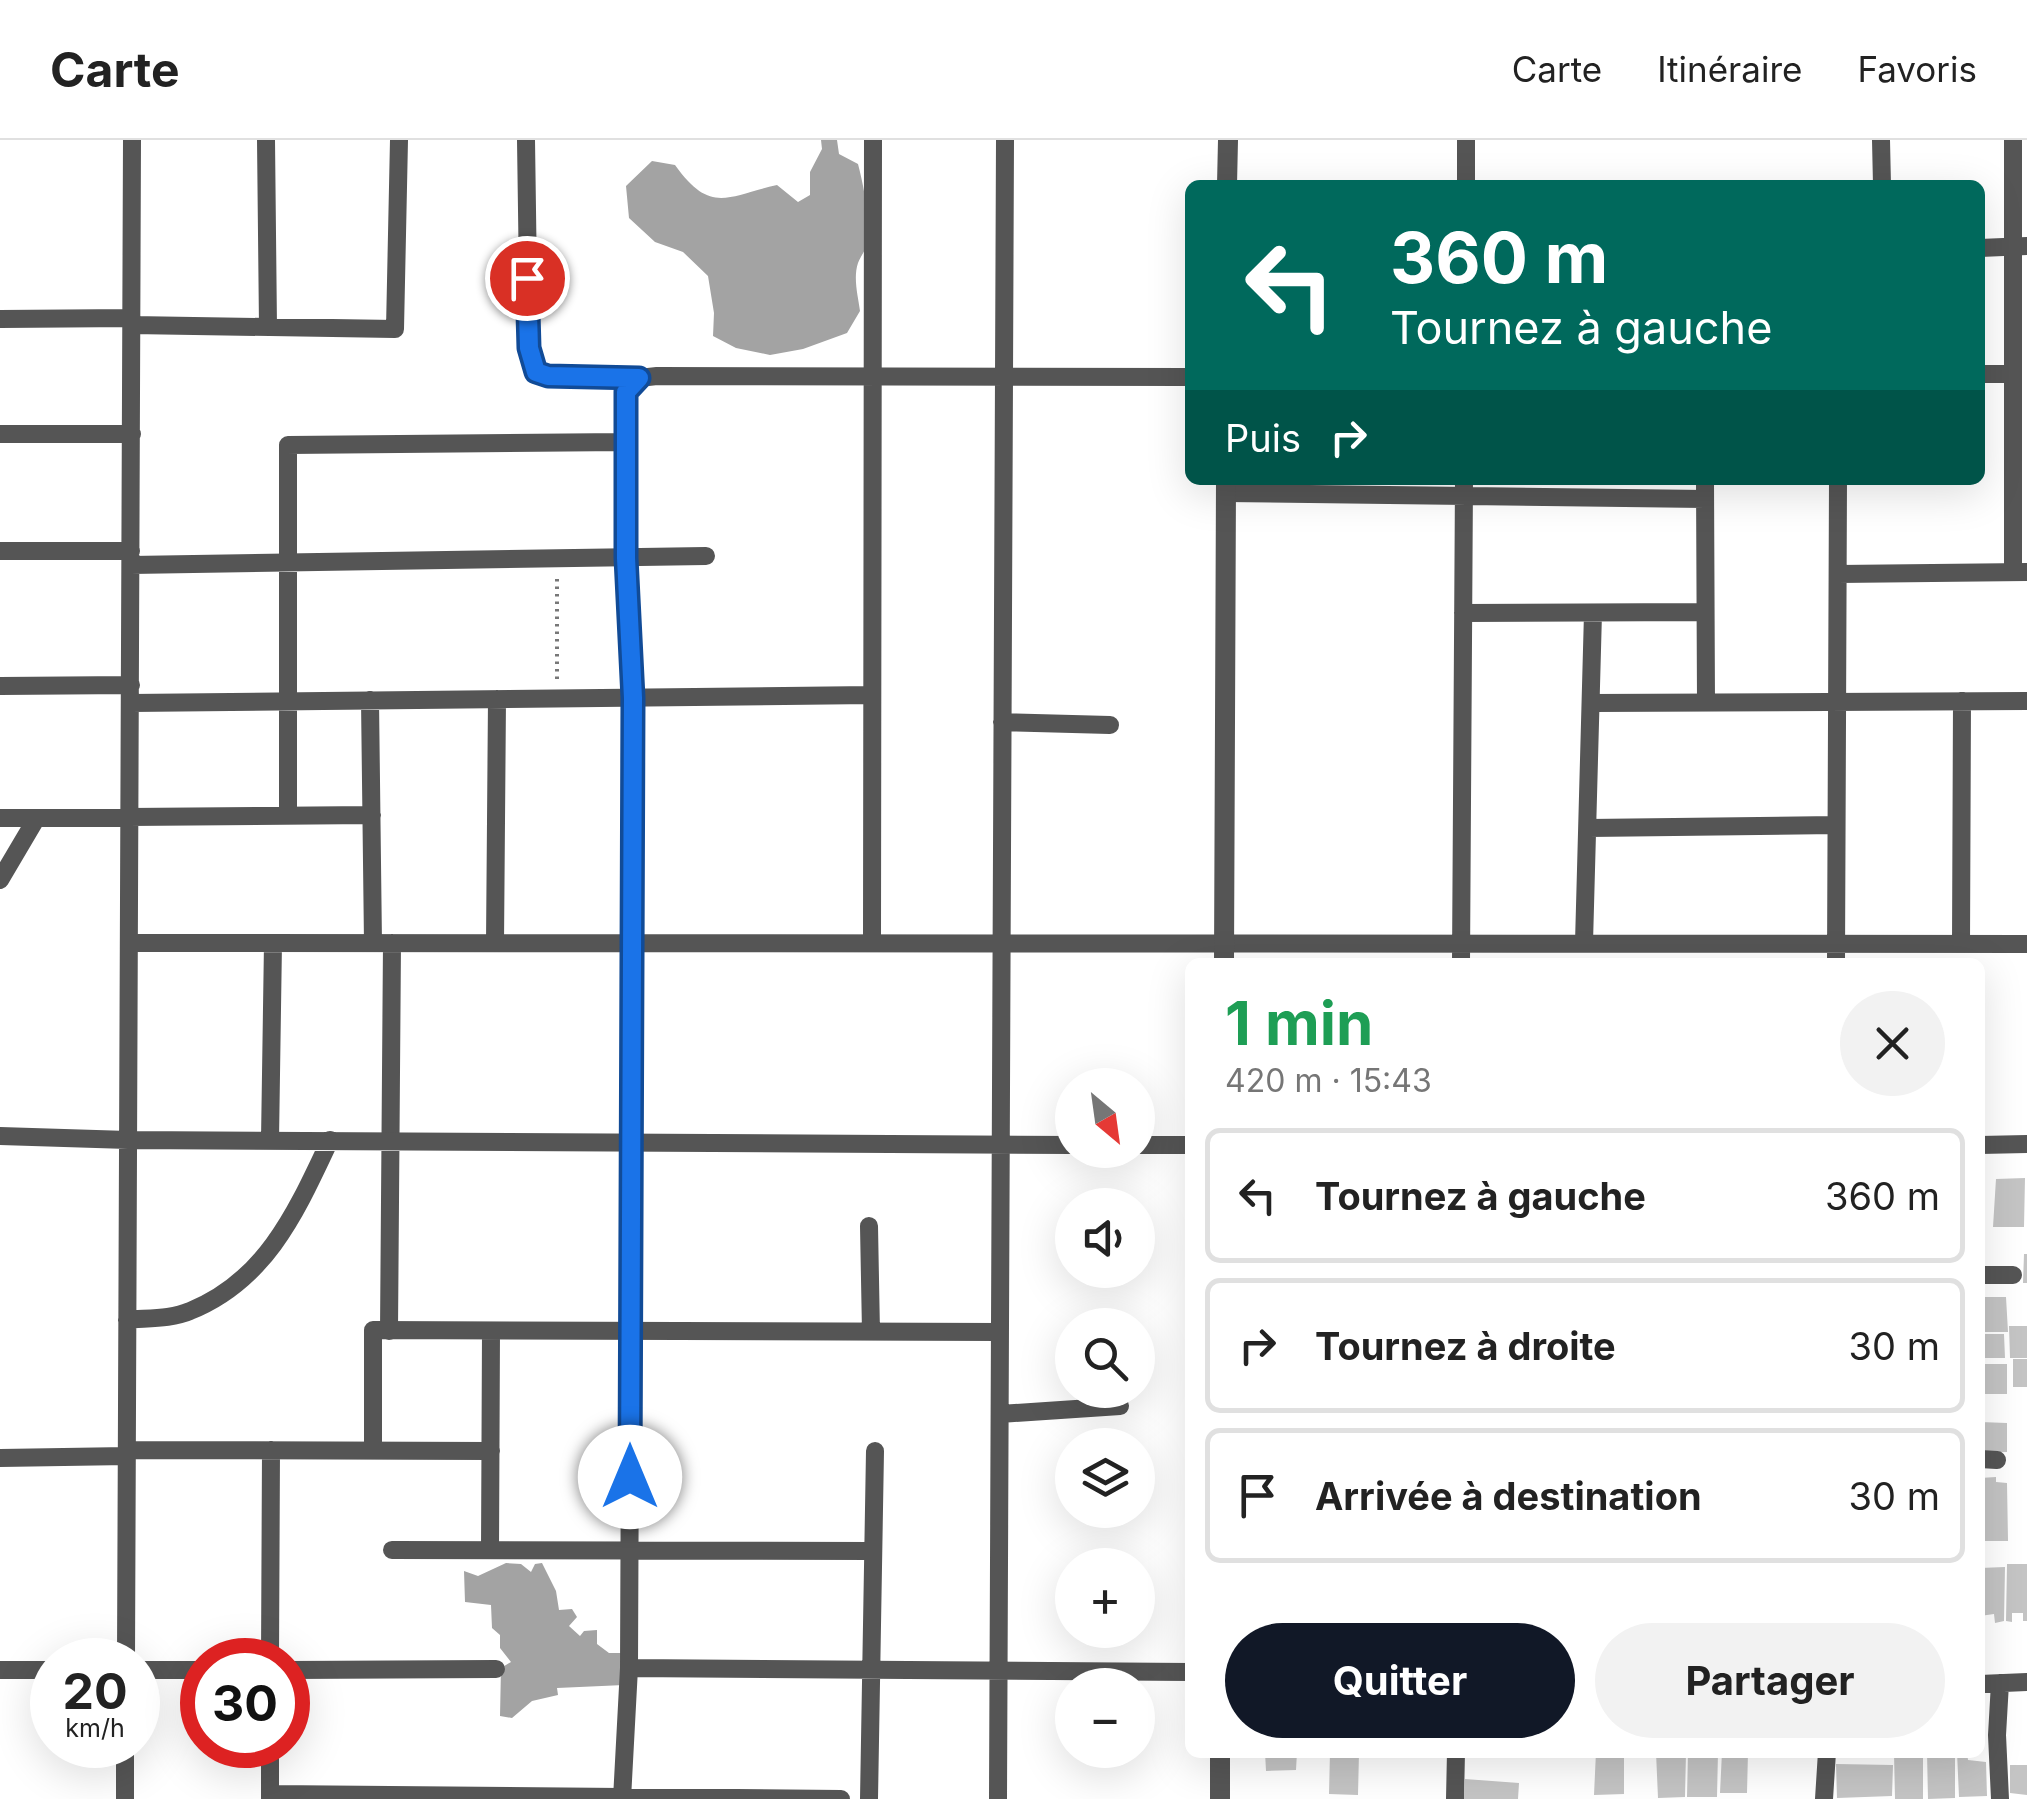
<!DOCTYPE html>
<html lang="fr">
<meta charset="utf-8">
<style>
:root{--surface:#fff;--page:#f2f2f2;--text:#222;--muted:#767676;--line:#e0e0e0;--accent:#111827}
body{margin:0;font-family:Inter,sans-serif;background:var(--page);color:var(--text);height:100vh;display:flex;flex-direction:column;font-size:38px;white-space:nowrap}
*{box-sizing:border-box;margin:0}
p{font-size:32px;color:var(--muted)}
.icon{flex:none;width:55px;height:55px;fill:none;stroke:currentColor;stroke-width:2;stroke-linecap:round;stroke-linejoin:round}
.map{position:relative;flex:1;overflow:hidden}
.side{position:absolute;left:1185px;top:818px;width:800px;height:800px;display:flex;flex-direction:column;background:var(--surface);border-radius:15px;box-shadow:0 10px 40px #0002}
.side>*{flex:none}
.top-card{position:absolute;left:1185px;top:40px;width:800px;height:305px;border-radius:15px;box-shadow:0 10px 40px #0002;background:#00695c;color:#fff;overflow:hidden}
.needle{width:65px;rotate:151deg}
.buttons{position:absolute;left:1055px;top:928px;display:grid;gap:20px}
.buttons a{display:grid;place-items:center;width:100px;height:100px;border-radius:50%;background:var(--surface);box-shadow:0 10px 40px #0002;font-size:50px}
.speed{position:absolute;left:30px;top:1498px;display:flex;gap:20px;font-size:50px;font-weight:700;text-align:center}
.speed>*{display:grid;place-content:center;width:130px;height:130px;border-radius:50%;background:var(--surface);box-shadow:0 10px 40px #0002;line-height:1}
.speed small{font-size:25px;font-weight:400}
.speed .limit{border:15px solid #d22;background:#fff;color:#111}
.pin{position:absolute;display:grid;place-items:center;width:85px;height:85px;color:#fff;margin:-42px;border:5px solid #fff;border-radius:50%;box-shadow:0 2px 10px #0007}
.me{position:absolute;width:110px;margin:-55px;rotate:0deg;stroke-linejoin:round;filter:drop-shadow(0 0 8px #0008)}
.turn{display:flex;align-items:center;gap:35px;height:210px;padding:0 40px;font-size:45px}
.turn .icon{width:130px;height:130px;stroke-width:2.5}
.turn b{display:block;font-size:70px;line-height:85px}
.then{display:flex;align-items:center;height:95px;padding:0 40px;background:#0003;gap:20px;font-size:38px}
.round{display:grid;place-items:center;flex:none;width:105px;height:105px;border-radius:52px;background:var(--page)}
.headline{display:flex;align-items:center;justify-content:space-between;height:170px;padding:0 40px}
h1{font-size:60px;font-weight:700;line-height:75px;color:#1e9e55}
.primary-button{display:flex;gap:20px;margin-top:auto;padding:20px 40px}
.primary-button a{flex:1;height:115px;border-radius:60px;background:var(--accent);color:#fff;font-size:40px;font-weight:700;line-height:115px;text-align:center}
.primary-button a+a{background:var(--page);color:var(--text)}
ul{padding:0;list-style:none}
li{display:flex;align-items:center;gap:30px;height:135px;margin:0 20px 15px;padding:0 20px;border:5px solid var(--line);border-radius:15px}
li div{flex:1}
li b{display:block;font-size:38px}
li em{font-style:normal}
header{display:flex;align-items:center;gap:60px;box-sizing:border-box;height:140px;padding:0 50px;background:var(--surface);border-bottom:2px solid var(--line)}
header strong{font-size:48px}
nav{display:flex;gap:55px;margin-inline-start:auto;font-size:35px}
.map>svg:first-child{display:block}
</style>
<header>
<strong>Carte</strong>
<nav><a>Carte</a><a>Itinéraire</a><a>Favoris</a></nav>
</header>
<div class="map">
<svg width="2027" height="1659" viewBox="0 0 2027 1659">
<rect width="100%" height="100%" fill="#fff"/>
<path fill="#a3a3a3" d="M821,0H837L839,14L858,24C864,47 870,78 867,102C866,111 861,115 858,123C853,138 858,156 860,171L847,193L803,209L770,215L736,208L713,196L714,173L708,136L683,112L655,102L629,78L626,46L652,21L675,25C711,75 727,56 777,45L798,62L810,55V32L822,9Z
M506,1423L521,1424L531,1432L535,1424L542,1423L556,1451L559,1470L572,1469L577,1477L569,1486L580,1496L584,1491L597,1490V1504L609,1513H621L624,1545L557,1548L558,1555L532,1561L512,1578L500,1576L501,1528L511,1522L500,1508V1495L492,1488L491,1465L465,1462L464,1431L478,1436Z"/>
<path fill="#c4c4c4" d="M2025,1038L2024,1087H1993L1996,1039Z
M2024,1114H2027V1143H2023Z
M1980,1157H2006L2008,1192H1980Z
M2009,1186H2027V1218H2010Z
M1980,1194H2004L2005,1218H1980Z
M2013,1219H2027V1247H2013Z
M1980,1224H2007V1254H1980Z
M1980,1282L2007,1283V1312L1980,1313Z
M1996,1337V1342L2007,1343L2008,1401H1980V1338Z
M2007,1424H2027V1481H2023V1473H2012V1482L2006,1481Z
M2005,1427L2004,1481L1995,1483L1994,1474L1980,1476V1428Z
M1265,1612H1297L1296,1630L1266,1631Z
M1330,1612H1359L1358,1655L1329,1654Z
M1392,1612H1440V1617H1392Z
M1596,1612H1624V1654L1594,1655Z
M1656,1612H1686L1685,1657L1658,1658Z
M1688,1612H1718L1717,1657H1687Z
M1722,1612H1748L1747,1653H1720Z
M1927,1612H1947L1948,1617H1955V1658L1928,1659Z
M1957,1612H1967L1968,1620L1986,1622L1987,1656L1959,1657Z
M1894,1613H1923V1659H1895Z
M1836,1624L1893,1625L1892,1656L1837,1658Z
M2010,1625H2027V1655L2010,1653Z
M1465,1639L1519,1643L1518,1659H1464Z"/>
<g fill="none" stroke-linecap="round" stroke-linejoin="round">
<path stroke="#777" stroke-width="4" stroke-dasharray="2.5 5" stroke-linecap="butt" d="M557,539V438"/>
<path stroke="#555" stroke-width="18" d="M266,0L268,187
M526,0L529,209L535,231L548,236L639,238
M1881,0L1882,45
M1466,45V0
M1980,108L2027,106
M0,179L132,178
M132,185L395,189L399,0
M1980,234H2013
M0,294H132
M1705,340L1706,562
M1226,353L1705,359
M0,411H131
M131,425L706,416
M2013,432V0
M1838,434L2027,432
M1463,473L1705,472
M0,546L131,545
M370,560L373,803
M131,563L872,555
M1592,563L2027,561
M1002,582L1110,585
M288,675V305L625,302
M0,678L372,675
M1589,688L1836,685
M0,740L36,679
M129,803L2027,804
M495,803L497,559
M872,803L873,0
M1584,803L1593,473
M1961,804L1962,561
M1461,822L1464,340
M1836,822L1838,340
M0,996L128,1000L1072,1005
M270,1000L273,803
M1138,1005H1190
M1980,1005L2027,1004
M869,1086L871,1192
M1980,1135H2013
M127,1180C147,1178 172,1179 190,1171C267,1140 297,1070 330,1000
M389,1191L392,803
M1000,1274L1120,1266
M127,1310L491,1311
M373,1311V1190L1000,1192
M0,1318L127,1316
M1980,1319L1997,1320
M392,1410L873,1411
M490,1410L491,1191
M126,1520L132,0
M270,1520L271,1310
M629,1528L1190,1532
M0,1530H52
M138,1530H202
M288,1530L496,1529
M1980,1544L2027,1542
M270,1654L841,1659
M125,1659V1605
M270,1659V1605
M622,1659L629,1528L633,558L627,418L626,252L639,238L657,236L1190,237
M869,1659L875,1311
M998,1659L1005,0
M1455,1659L1456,1612
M1824,1659L1827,1612
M2000,1659L1997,1595L2000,1543"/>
<path stroke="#555" stroke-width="20" d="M1227,45L1228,0
M1224,822L1226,340
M1220,1659V1612"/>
</g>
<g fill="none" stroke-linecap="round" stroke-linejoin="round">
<defs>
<path id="route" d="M527,138L529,208L536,232L548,236L639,238L626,252V418L633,558L630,1337"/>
</defs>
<use href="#route" stroke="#114b97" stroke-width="25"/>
<use href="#route" stroke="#1a73e8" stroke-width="18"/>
</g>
</svg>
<div class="buttons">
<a><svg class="needle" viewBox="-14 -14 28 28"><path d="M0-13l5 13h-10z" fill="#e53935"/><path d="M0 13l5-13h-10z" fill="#767676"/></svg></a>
<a><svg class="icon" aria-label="sound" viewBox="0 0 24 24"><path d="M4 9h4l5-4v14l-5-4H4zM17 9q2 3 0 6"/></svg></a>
<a><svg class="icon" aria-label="search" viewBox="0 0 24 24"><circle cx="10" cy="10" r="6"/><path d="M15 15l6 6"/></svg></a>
<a><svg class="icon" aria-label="layers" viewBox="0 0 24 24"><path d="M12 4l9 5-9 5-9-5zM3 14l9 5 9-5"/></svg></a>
<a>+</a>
<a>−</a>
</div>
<div class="speed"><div>20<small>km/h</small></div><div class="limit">30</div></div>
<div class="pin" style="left:527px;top:138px;background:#d93025"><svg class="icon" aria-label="arrive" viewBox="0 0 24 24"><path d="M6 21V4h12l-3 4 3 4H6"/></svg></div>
<svg class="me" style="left:630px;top:1337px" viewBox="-20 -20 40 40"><circle r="19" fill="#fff"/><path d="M0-13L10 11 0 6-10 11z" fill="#1a73e8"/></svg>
<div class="top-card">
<div class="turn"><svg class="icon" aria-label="left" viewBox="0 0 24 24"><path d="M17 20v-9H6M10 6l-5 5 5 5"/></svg><div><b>360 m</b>Tournez à gauche</div></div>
<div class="then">Puis<svg class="icon" aria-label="right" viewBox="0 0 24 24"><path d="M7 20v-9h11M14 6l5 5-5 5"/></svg></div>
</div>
<section class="side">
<div class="headline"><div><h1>1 min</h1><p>420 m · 15:43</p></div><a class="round"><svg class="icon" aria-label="close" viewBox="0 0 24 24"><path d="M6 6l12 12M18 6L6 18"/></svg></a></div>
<ul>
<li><svg class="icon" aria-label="left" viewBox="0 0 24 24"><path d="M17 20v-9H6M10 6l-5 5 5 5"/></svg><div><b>Tournez à gauche</b></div><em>360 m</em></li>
<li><svg class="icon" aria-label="right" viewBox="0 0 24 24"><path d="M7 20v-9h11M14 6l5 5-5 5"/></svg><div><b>Tournez à droite</b></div><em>30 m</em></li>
<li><svg class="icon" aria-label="arrive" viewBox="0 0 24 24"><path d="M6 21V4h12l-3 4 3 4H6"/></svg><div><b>Arrivée à destination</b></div><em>30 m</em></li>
</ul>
<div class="primary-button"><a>Quitter</a><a>Partager</a></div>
</section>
</div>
